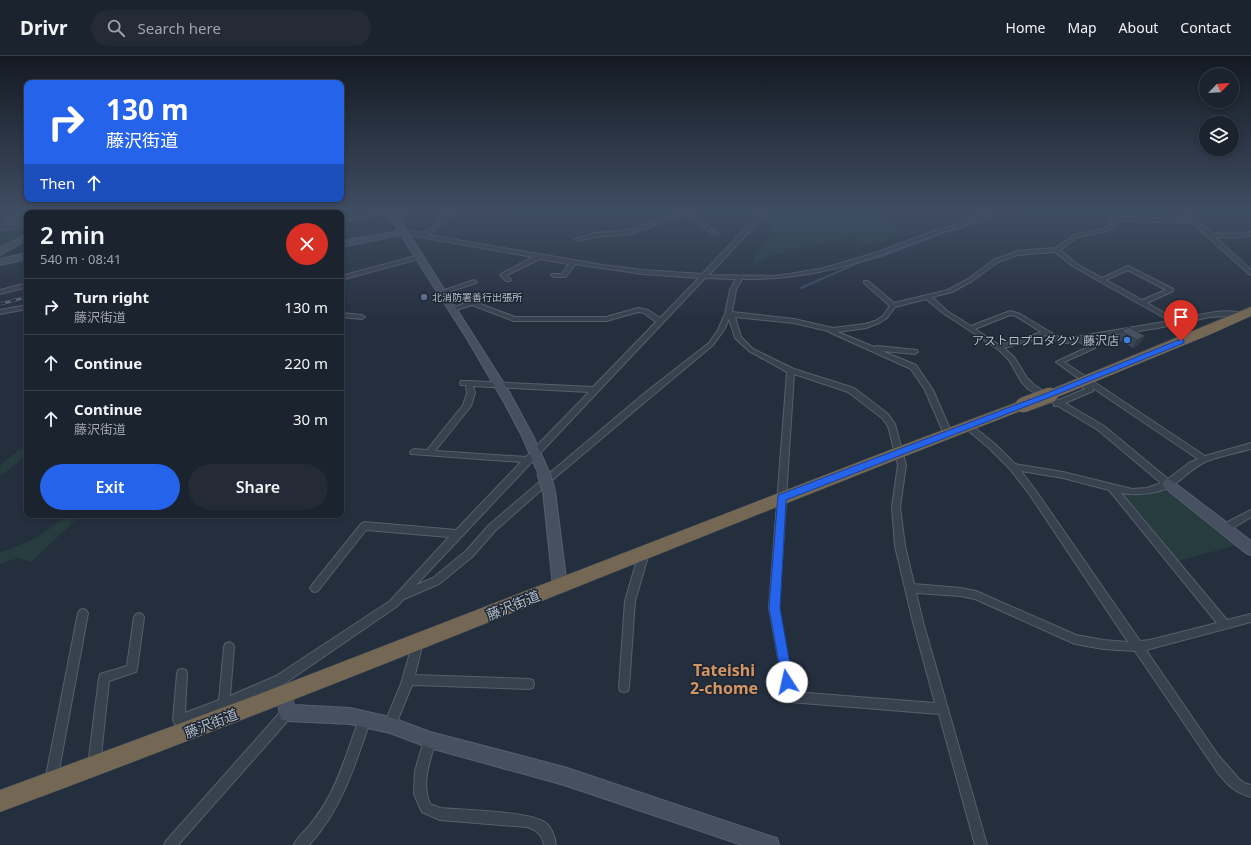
<!DOCTYPE html>
<meta charset="utf-8">
<style>
:root{--surface:#1b232e;--page:#242b36;--text:#f1f3f6;--muted:#a0a4aa;--line:#39404a;--accent:#2563eb}
body{margin:0;font-family:"Noto Sans","Noto Sans JP",sans-serif;background:var(--page);color:var(--text);height:100vh;display:flex;flex-direction:column;font-size:15px;white-space:nowrap}
*{box-sizing:border-box;margin:0}
p{font-size:13px;color:var(--muted)}
.icon{flex:none;width:22px;height:22px;fill:none;stroke:currentColor;stroke-width:2;stroke-linecap:round;stroke-linejoin:round}
.map{position:relative;flex:1;overflow:hidden}
.drawer{position:absolute;left:24px;top:154px;width:320px;height:308px;display:flex;flex-direction:column;background:var(--surface);border-radius:8px;box-shadow:0 2px 6px #0003,0 0 0 1px var(--line)}
.drawer>*{flex:none}
.hud{position:absolute;left:24px;top:24px;width:320px;height:122px;border-radius:8px;box-shadow:0 2px 6px #0003,0 0 0 1px var(--line);background:#2563eb;color:#fff;overflow:hidden}
.needle{width:26px;rotate:65deg}
.tools{position:absolute;left:1199px;top:12px;display:grid;gap:8px}
.tools a{display:grid;place-items:center;width:40px;height:40px;border-radius:50%;background:var(--surface);box-shadow:0 2px 6px #0003,0 0 0 1px var(--line);font-size:20px}
.pin{position:absolute;display:grid;place-items:center;width:34px;height:34px;color:#fff;margin:-41px -17px;border-radius:50% 50% 50% 0;rotate:-45deg;box-shadow:0 0 4px #0007}
.pin .icon{rotate:45deg}
.me{position:absolute;width:44px;margin:-22px;rotate:350deg;stroke-linejoin:round;filter:drop-shadow(0 0 3px #0008)}
.turn{display:flex;align-items:center;gap:14px;height:84px;padding:0 16px;font-size:18px}
.turn .icon{width:52px;height:52px;stroke-width:2.5}
.turn b{display:block;font-size:28px;line-height:34px}
.then{display:flex;align-items:center;height:38px;padding:0 16px;background:#0003;gap:8px;font-size:15px}
.round{display:grid;place-items:center;flex:none;width:42px;height:42px;border-radius:21px;background:var(--page)}
.summary{display:flex;align-items:center;justify-content:space-between;height:68px;padding:0 16px}
h1{font-size:24px;font-weight:600;line-height:30px}
.action{display:flex;gap:8px;margin-top:auto;padding:8px 16px}
.action a{flex:1;height:46px;border-radius:24px;background:var(--accent);color:#fff;font-size:16px;font-weight:600;line-height:46px;text-align:center}
.action a+a{background:var(--page);color:var(--text)}
ul{padding:0;list-style:none}
li{display:flex;align-items:center;gap:12px;height:56px;padding:0 16px;border-top:1px solid var(--line)}
li div{flex:1}
li b{display:block;font-size:15px}
li em{font-style:normal}
header{display:flex;align-items:center;gap:24px;box-sizing:border-box;height:56px;padding:0 20px;background:var(--surface);border-bottom:1px solid var(--line)}
header strong{font-size:19px}
nav{display:flex;gap:22px;margin-inline-start:auto;font-size:14px}
.search{width:280px;height:36px;background:var(--page);display:flex;align-items:center;gap:10px;box-sizing:border-box;padding:0 14px;border-radius:22px;color:var(--muted);font-size:15px}
.map>svg:first-child{display:block}
</style>
<header>
<strong>Drivr</strong>
<div class="search"><svg class="icon" aria-label="search" viewBox="0 0 24 24"><circle cx="10" cy="10" r="6"/><path d="M15 15l6 6"/></svg>Search here</div>
<nav><a>Home</a><a>Map</a><a>About</a><a>Contact</a></nav>
</header>
<div class="map">
<svg width="1251" height="789" viewBox="0 0 1251 789">
<rect width="100%" height="100%" fill="#242f3e"/>
<path fill="#263c3f" d="M771,156H879L883,164L900,173V179C889,186 872,188 859,188L853,182L787,194L782,198H773L751,210L757,196L770,180Z
M25,169H27V178L0,195V179Z
M27,388V399L0,420V409Z
M1175,434L1241,488L1178,505L1122,438L1145,439Z
M66,459H81L31,506L18,502L0,508V496C26,489 47,477 66,459Z"/>
<g fill="none" stroke-linecap="round" stroke-linejoin="round">
<path stroke="#394c67" stroke-width="2" d="M801,232L860,206L883,200L937,179L985,164L997,156"/>
<defs>
<path id="street" d="M18,156H23L19,162L6,171L23,165L26,167L25,168L8,174L3,173L0,175V170L15,160Z
M102,156H108V157H102Z
M157,156H163V157H157Z
M277,156H283V157H277Z
M403,156H412L394,162L391,160Z
M449,156H454L436,173L428,179L603,209L643,214L702,218L757,161L747,156H754L760,159L762,156H767L709,219L773,220L790,218L824,212L875,197L932,176L964,166L983,156H989C975,169 954,172 936,178C922,183 908,189 894,194C843,213 796,224 742,223L736,234L732,256L794,263L833,272L865,268L875,265L883,260L890,250L864,227V225H868L894,247L948,234L968,223L994,204L1017,195L1055,192L1074,179L1106,172L1110,167L1119,161L1189,163L1182,156H1187L1211,177L1235,178L1251,176V180L1235,182L1215,181L1251,214V219L1249,218L1192,167L1120,165L1110,174L1078,181L1060,194L1078,209L1102,222L1128,210L1173,233V235L1147,247L1177,264C1192,260 1233,250 1245,259L1242,261L1231,260L1210,261L1158,272L1085,283L1095,290V292L1064,306L1205,400L1251,387V393C1236,397 1221,400 1207,405C1193,411 1184,422 1172,430C1157,438 1137,440 1121,437L1227,564L1251,558V566L1146,594L1218,699L1239,723L1244,727L1251,729V741C1236,737 1227,729 1218,717L1135,595L1103,593L1075,588L975,543L960,540L916,537L923,566L987,789H975L939,658L790,646L786,645L769,552L787,316L749,295L735,282L729,263L724,274L713,289L652,340L557,420L495,475L472,501L439,528L404,543L396,551L284,628L195,665L196,674L194,678L190,680L186,678L184,668L179,669L175,668L173,664L177,618L178,614L182,613L186,614L187,618L185,657L219,644L224,591L225,588L229,586L233,588L234,591L230,640L276,620L390,545L449,481L366,474L318,535L315,536L312,535L310,532L312,529L361,468L364,466L456,474L521,406L411,398L410,396L414,393L427,394L463,349L467,337L466,329H461L460,327L461,325H469L593,331L656,266L644,257L638,256L606,265H514L472,249L453,255L450,253L451,252L472,245L515,261H606L638,252L648,254L660,262L699,222L643,218L575,208L566,221H554L551,219L552,218H562L569,208L540,203L507,219L511,224L510,225H506L500,219L501,218L533,201L404,178L401,176L404,174L422,177L432,171ZM1055,196L1074,211L1170,265L1062,283L1020,258L1010,255L971,270L947,255L932,241L952,236L972,225L998,206L1018,199ZM1128,214L1166,234L1142,244L1106,224ZM705,222L736,223L730,234L725,258L718,274L709,287L646,336L551,416L489,469L466,495L433,522L416,529ZM926,243L943,257L999,294L1009,304L1021,325L1028,333L1054,348V350H1058L1098,374L1161,427L1147,432L1132,433L1063,416L1015,408L995,388L970,368H964L963,370L989,392L1010,413L1030,439L1128,586L1103,584L1076,579L976,535L960,532L914,528L905,490L900,451L906,409L895,368L888,358L854,332L794,313L753,293L741,281L735,261L794,267L828,275L829,276L911,313L925,334L944,378L948,381L952,378L933,334L916,309L882,295L915,298L918,296L917,294L877,290L874,291L838,276L866,272L879,267L887,262L895,251ZM1010,259L1016,260L1041,276L1025,282L999,289L975,273ZM1046,279C1059,287 1063,289 1078,285L1088,291L1056,306L1082,325L1078,327L1085,333L1059,344L1034,329L1027,322L1014,301L1004,292L1029,285ZM794,318L848,336L882,362L888,370L898,409L892,451L895,490L913,566L935,647L794,636L779,552ZM473,330L589,336L526,401L435,395L471,350L475,337ZM1093,332L1198,403L1189,407L1168,423L1104,370L1065,347L1093,335ZM1021,415L1063,422L1109,434L1217,567L1150,584L1140,585L1036,435Z
M682,156H690V157L718,177L713,178L685,159L630,178L595,181L577,185L574,183L595,177L629,174Z
M420,199L423,201L422,202L341,224V220Z
M474,224L477,226L476,227L442,238L439,236Z
M27,227V231L0,238V234Z
M27,249V253L0,258V254Z
M341,257L362,259L365,261L362,263L341,261Z
M1251,454V461L1228,475L1225,476L1222,475L1221,472L1222,469Z
M644,493L647,494L649,497L635,545L629,631L628,635L624,636L620,635L619,631L625,545L639,497L641,494Z
M83,553L86,554L88,557L57,725L55,729L51,731L47,729L45,725L78,557L80,554Z
M139,557L142,558L144,561L137,613L136,616L109,625L100,709L98,713L94,715L90,713L88,709L99,622L100,618L127,610L134,561L136,558Z
M418,581L422,583L423,586L415,619L529,623L533,624L534,628L533,632L529,633L412,629L394,673L390,675L386,673L384,669L401,628L413,586L414,583Z
M287,652L291,653L292,657L291,661L178,789H164L166,785L283,653Z
M365,657L369,658L371,662C356,707 342,753 309,789H294C297,781 304,776 309,770C316,761 323,752 328,742C343,715 350,686 361,658Z
M430,678L434,680L436,684C430,705 421,726 430,748L440,752C462,754 531,755 546,767C552,772 555,781 556,789H544C542,779 537,774 527,771L440,764L422,756L414,738L415,715L424,684L426,680Z"/>
<path id="secondary" d="M53,156H61L52,157Z
M193,156H203L192,157Z
M218,156H226V157H218Z
M313,156H324L312,157Z
M387,156H395L508,334L533,380L549,416L547,419L543,421L539,419L522,380L504,346L466,281L401,179L341,191V185L399,175Z
M27,178V184L0,199V192Z
M27,197V203L0,209V203Z
M1168,423L1172,425L1251,485V499L1246,497L1164,431L1162,428L1164,425Z
M549,430L553,432L555,435L567,530L565,534L560,536L555,534L553,530L543,435L545,432Z
M284,631L290,633L294,649L350,652L390,661L430,676L564,711L770,780L777,782L779,789H742L564,729L430,692L390,677L350,668L287,665L281,663L276,639L278,633Z"/>
<path id="highway" d="M1251,251V260L1211,278L1055,342L1050,344L1045,342L1043,339L1045,336Z
M1023,344L1028,346L1030,349L1028,352C685,485 345,628 0,756V734L257,639L890,394Z"/>
</defs>
<use href="#street" stroke="#565f6c" stroke-width="2"/>
<use href="#secondary" stroke="#565f6c" stroke-width="2"/>
<use href="#highway" stroke="#434c59" stroke-width="1"/>
<use href="#street" fill="#38414e" fill-rule="evenodd"/>
<use href="#secondary" fill="#465061" fill-rule="evenodd"/>
<use href="#highway" fill="#746855" fill-rule="evenodd"/>
<defs>
<path id="rail" d="M341,166L382,156
M0,248L27,241"/>
</defs>
<use href="#rail" stroke="#5a6575" stroke-width="3"/>
<use href="#rail" stroke="#1d2633" stroke-width="2" stroke-dasharray="5.5" stroke-linecap="butt"/>
<defs>
<path id="secondary-bridge" d="M543,416L549,435"/>
<path id="highway-bridge" d="M1023,349L1050,339"/>
</defs>
<use href="#secondary-bridge" stroke="#565f6c" stroke-width="14" stroke-linecap="butt"/>
<use href="#highway-bridge" stroke="#434c59" stroke-width="16" stroke-linecap="butt"/>
<use href="#secondary-bridge" stroke="#465061" stroke-width="12"/>
<use href="#highway-bridge" stroke="#746855" stroke-width="15"/>
</g>
<path fill="#3b4654" d="M1129,271L1140,288L1133,292L1116,282L1121,275Z"/>
<path fill="#303945" d="M1145,280L1140,288L1133,292L1137,284Z"/>
<path fill="#455162" stroke="#303945" d="M1129,271L1145,280L1137,284L1121,275Z"/>
<linearGradient id="sky" x2="0" y2="1"><stop stop-color="#141a22"/><stop offset="0.58" stop-color="#3f4d63"/><stop offset="1" stop-color="#3f4d63" stop-opacity="0"/></linearGradient>
<rect width="1251" height="267" fill="url(#sky)"/>
<path fill="#2563eb" stroke="#184099" d="M1181,283L1184,284V287L1053,340L786,444L780,552L793,626L791,630L787,632L783,630L769,552L778,439L1047,337Z"/>
<circle fill="#5c6f8a" stroke="#1d2633" stroke-width="1.5" cx="424" cy="241" r="4"/>
<circle fill="#3f7fe0" stroke="#1d2633" stroke-width="1.5" cx="1127" cy="284" r="4"/>
<g text-anchor="middle" dominant-baseline="central" stroke-width="3" stroke-linejoin="round" paint-order="stroke">
<g font-size="10" fill="#b4bcc9" stroke="#1d2633" text-anchor="start">
<text x="432" y="241">北消防署善行出張所</text>
</g>
<g font-size="12" fill="#b4bcc9" stroke="#1d2633" text-anchor="end">
<text x="1119" y="284">アストロプロダクツ 藤沢店</text>
</g>
<g font-size="14" fill="#b4bcc9" stroke="#1d2633">
<text transform="translate(513 549) rotate(-22)">藤沢街道</text>
<text transform="translate(211 667) rotate(-21)">藤沢街道</text>
</g>
<g font-size="16" font-weight="bold" fill="#d59563" stroke="#1d2633">
<text x="724" y="614">Tateishi<tspan x="724" dy="18">2-chome</tspan></text>
</g>
</g>
</svg>
<div class="tools">
<a><svg class="needle" viewBox="-14 -14 28 28"><path d="M0-13l5 13h-10z" fill="#e53935"/><path d="M0 13l5-13h-10z" fill="#a0a4aa"/></svg></a>
<a><svg class="icon" aria-label="layers" viewBox="0 0 24 24"><path d="M12 4l9 5-9 5-9-5zM3 14l9 5 9-5"/></svg></a>
</div>
<div class="pin" style="left:1181px;top:285px;background:#d93025"><svg class="icon" aria-label="arrive" viewBox="0 0 24 24"><path d="M6 21V4h12l-3 4 3 4H6"/></svg></div>
<svg class="me" style="left:787px;top:626px" viewBox="-20 -20 40 40"><circle r="19" fill="#fff"/><path d="M0-13L10 11 0 6-10 11z" fill="#2563eb"/></svg>
<div class="hud">
<div class="turn"><svg class="icon" aria-label="right" viewBox="0 0 24 24"><path d="M7 20v-9h11M14 6l5 5-5 5"/></svg><div><b>130 m</b>藤沢街道</div></div>
<div class="then">Then<svg class="icon" aria-label="ahead" viewBox="0 0 24 24"><path d="M12 20V5M6 11l6-6 6 6"/></svg></div>
</div>
<section class="drawer">
<div class="summary"><div><h1>2 min</h1><p>540 m · 08:41</p></div><a class="round" style="background:#d93025;color:#fff"><svg class="icon" aria-label="close" viewBox="0 0 24 24"><path d="M6 6l12 12M18 6L6 18"/></svg></a></div>
<ul>
<li><svg class="icon" aria-label="right" viewBox="0 0 24 24"><path d="M7 20v-9h11M14 6l5 5-5 5"/></svg><div><b>Turn right</b><p>藤沢街道</p></div><em>130 m</em></li>
<li><svg class="icon" aria-label="ahead" viewBox="0 0 24 24"><path d="M12 20V5M6 11l6-6 6 6"/></svg><div><b>Continue</b></div><em>220 m</em></li>
<li><svg class="icon" aria-label="ahead" viewBox="0 0 24 24"><path d="M12 20V5M6 11l6-6 6 6"/></svg><div><b>Continue</b><p>藤沢街道</p></div><em>30 m</em></li>
</ul>
<div class="action"><a>Exit</a><a>Share</a></div>
</section>
</div>
